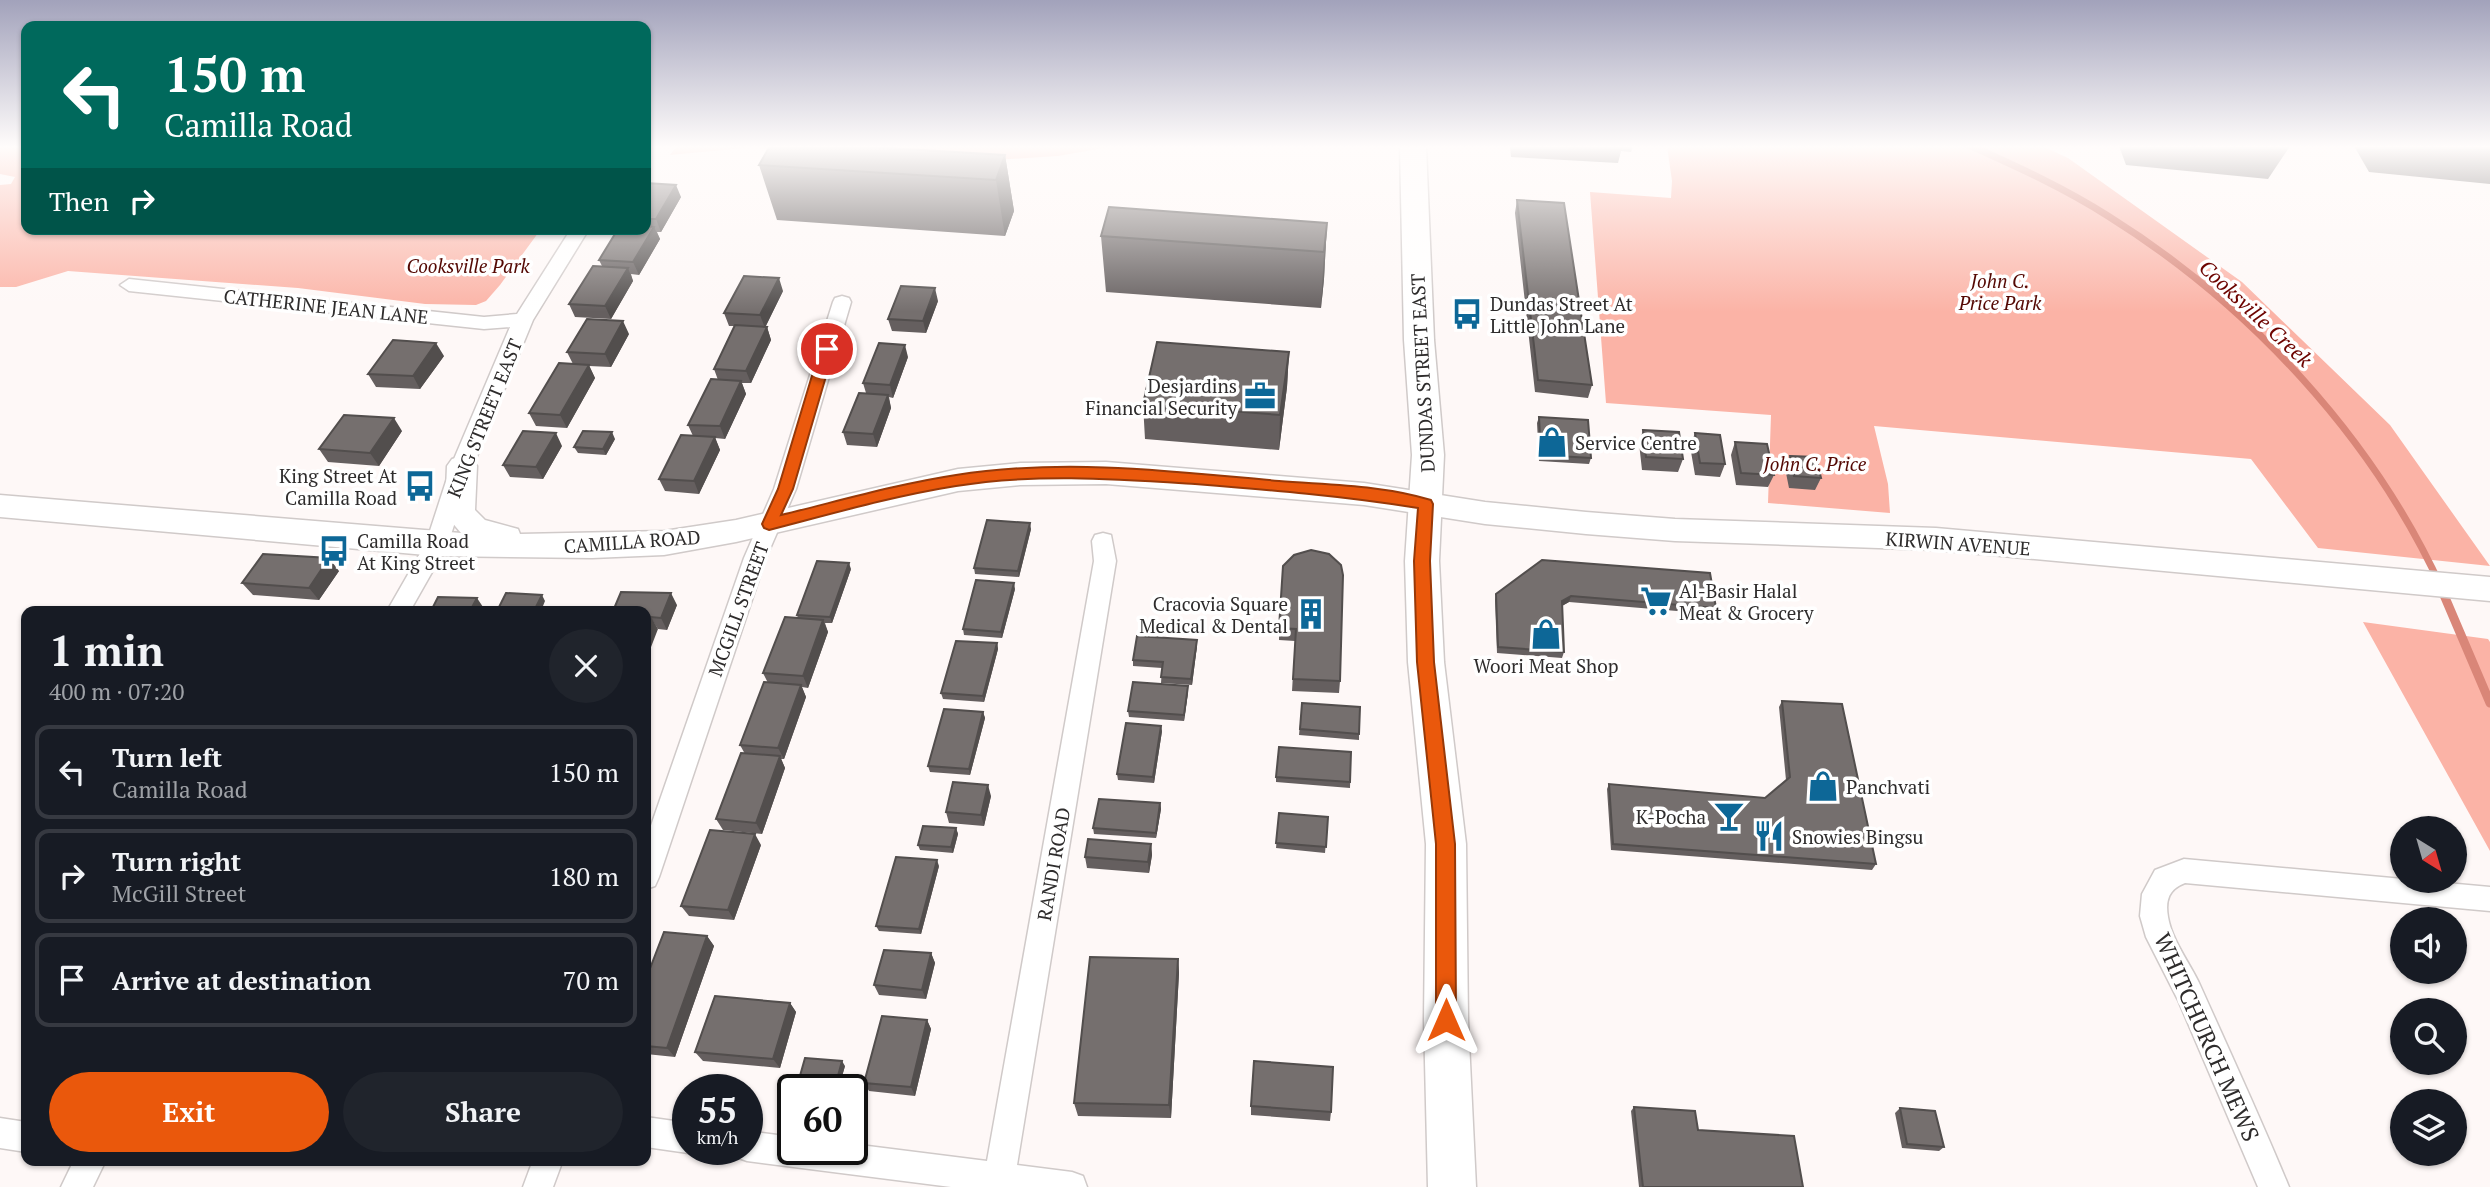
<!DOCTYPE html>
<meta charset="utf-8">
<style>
:root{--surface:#171b24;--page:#20242c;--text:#f1f3f6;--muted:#9ea1a6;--line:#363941;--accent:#ea580c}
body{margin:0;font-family:"PT Serif",serif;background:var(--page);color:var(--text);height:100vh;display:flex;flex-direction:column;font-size:26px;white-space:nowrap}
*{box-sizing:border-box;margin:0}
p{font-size:23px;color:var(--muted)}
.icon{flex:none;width:38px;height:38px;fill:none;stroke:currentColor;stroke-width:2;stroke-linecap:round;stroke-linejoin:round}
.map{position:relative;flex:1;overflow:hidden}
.panel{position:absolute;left:21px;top:606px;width:630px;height:560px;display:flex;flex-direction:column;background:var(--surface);border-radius:14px;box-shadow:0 2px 5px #0004}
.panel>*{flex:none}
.hud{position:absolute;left:21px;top:21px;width:630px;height:214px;border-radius:14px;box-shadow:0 2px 5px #0004;background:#00695c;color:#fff;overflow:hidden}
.needle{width:46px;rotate:143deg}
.tools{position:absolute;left:2390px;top:816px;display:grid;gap:14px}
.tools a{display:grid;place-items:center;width:77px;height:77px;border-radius:50%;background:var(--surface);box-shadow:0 2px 5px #0004;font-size:35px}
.speed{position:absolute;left:672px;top:1074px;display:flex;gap:14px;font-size:35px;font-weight:700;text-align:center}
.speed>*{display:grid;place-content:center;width:91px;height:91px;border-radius:50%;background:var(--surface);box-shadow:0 2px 5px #0004;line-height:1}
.speed small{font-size:18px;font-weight:400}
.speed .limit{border:4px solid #111;border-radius:10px;background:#fff;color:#111}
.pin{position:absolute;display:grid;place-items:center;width:60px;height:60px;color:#fff;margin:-30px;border:4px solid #fff;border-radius:50%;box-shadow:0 2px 7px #0007}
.me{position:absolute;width:77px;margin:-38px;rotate:0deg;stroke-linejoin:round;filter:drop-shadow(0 0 5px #0008)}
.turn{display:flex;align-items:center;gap:24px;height:147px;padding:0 28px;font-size:32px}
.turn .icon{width:91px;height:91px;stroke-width:2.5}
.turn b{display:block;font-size:49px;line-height:60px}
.then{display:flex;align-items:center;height:66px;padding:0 28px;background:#0003;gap:14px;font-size:26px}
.round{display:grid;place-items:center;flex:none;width:74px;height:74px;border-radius:37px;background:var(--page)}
.headline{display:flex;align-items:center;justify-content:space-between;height:119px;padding:0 28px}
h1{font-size:42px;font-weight:700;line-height:52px}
.action{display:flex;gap:14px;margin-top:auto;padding:14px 28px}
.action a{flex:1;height:80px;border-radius:42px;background:var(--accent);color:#fff;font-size:28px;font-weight:700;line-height:80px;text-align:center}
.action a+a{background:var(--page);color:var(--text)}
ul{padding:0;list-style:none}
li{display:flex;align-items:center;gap:21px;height:94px;margin:0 14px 10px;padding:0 14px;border:4px solid var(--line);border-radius:14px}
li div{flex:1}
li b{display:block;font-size:26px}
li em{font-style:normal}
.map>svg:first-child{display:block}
</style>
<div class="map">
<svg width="2490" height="1187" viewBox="0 0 2490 1187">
<rect width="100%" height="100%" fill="#fef8f7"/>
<path fill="#fbb3a6" d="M0,146H26V229H541L500,285L486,301L476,305L425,304L298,288L68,271L16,287H0V185L11,184L15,177L0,174Z
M677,146H1115L1058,156L885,167L755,147L670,155Z
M1667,146H2042L2068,158L2242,282L2390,425L2490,566L2318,548L2251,459L1874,426L1888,484L1890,513L1768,503L1771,415L1606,403L1590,192L1671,198L1672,181Z
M2363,622L2488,639L2490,642V851Z"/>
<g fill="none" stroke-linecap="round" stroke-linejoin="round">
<path stroke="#d98678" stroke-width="7" d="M1971,146C2018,167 2064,188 2108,216C2249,304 2373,437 2442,589"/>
<path stroke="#d98678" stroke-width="9" d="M2441,588L2490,703"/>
<defs>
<path id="street" d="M571,229H589L533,320L473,466L448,544L410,611H387L426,543L451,466L510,327L484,329L129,291L120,285L129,279L484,317L517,314Z
M842,296L849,298L851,302L796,489L766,558L659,877L655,886L646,889V840L744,558L774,489L833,302L835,298Z
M1103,533L1111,535L1116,561L1017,1165L1072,1172L1083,1176L1087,1187H951L747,1161L736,1157L733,1150H747V1131L793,1137V1150H852V1144L987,1161L1094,561L1092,541L1095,535Z
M2184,859L2490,887V911L2185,883C2169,889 2165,900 2168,917C2172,941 2190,963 2200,985C2230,1052 2261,1119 2289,1187H2258L2178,1000L2146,937L2140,916L2142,894L2155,870Z
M646,1117L688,1123V1150H696L688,1153L646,1147Z
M0,1118L26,1122V1152L0,1148Z
M74,1160H106L93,1187H61Z
M533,1160H563L553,1187H523Z"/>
<path id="secondary" d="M462,456L472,459L477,466L475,510L485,520L518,529L520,534L664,531L736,520L958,469L1020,463L1106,462L1364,483L1485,502L1586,512L1675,519L1936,528L2490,577V601L1936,550L1675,541L1586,534L1485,524L1364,505L1106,484L1020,485L958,491L736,542L664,555L592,558L437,556L0,517V495L461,533L445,514L447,466L452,459Z"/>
<path id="primary" d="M1400,146H1426L1434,340L1444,455L1439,561L1444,662L1466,844L1468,1020L1476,1187H1428L1424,1020L1426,844L1408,662L1405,561L1412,455L1404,340Z"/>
</defs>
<use href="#street" stroke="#d0cac9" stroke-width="3"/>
<use href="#secondary" stroke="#d0cac9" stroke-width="3"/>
<use href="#primary" stroke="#d0cac9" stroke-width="3"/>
<use href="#street" fill="#fff" fill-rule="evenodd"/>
<use href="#secondary" fill="#fff" fill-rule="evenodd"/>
<use href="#primary" fill="#fff" fill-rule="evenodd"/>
</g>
<path fill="#655f5f" d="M1510,146H1633L1631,152L1621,151L1618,163L1511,157Z
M2119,146H2290L2268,179L2126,165Z
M2354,146H2490V184L2369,172Z
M1005,155L1014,211L1005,236L777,220L759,165Z
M646,183L681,197L661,232H657L660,239L639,275L631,274L633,281L611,319L575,317L569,304L602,266L599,260L646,229Z
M1517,200L1592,385L1588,398L1535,392L1515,213Z
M1327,223L1324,279L1321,308L1106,292L1101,236Z
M783,291L765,327H767L771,340L751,383H742L746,394L725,439L715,438L720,450L699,494L665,491L659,479L693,436L688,425L718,380L714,369L734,326H729L724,313Z
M938,301L926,333L892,331L888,319Z
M629,334L611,367L589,366L595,378L567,428L536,426L529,413L573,364L567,352Z
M1289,352L1287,387L1279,450L1145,439L1143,404Z
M444,356L420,389L376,387L368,374Z
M908,357L893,398L889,397L891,408L877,447L847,445L843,432L866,393L863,383Z
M1539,417L1591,458L1589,464L1539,461L1537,423Z
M1643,430L1683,459L1678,472L1642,470L1639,443Z
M402,431L379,466L328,462L319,449Z
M1695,433L1725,464L1720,477L1695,475L1690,446Z
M615,439L606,455L578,453L574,447Z
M1735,442L1774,475L1768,487L1736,485L1731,455Z
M562,446L543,479L510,477L503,465Z
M1790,456L1821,478L1815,490L1789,488L1785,468Z
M1031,529L1019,577L975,574L974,568Z
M1294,555L1340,681L1339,693L1292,691L1295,641L1279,640V628Z
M1542,560L1716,608L1713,614L1569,602L1562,606L1564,652L1562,658L1497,653L1495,600L1496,594Z
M851,569L832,623H825L828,632L808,688L802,687L806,697L784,759H781L785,768L762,834L723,830L716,819L745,754L740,745L768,683L763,673L798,618L797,615Z
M339,571L319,600L253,595L242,583Z
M1015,589L1002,638L964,635L963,629Z
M677,605L667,630L658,629L646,611Z
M997,643L998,649L984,702L943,699L941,693Z
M1197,646L1192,685L1161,683L1162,668L1133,666V660Z
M1188,692L1184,721L1129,717L1128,711Z
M1782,701L1876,864L1872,870L1611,850L1607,789L1609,784L1765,798L1786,780L1779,707Z
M1302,703L1359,734V740L1299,735Z
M983,712L985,718L970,775L930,772L928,766Z
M1162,731L1154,783L1118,780L1117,774Z
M1351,752L1350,788L1276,782V777Z
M991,796L984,826L949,823L946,812Z
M1160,803L1161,809L1156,838L1094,834L1093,828Z
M1279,813L1328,817L1325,853L1276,848Z
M956,828L958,834L953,853L920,850L918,845Z
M1151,844L1152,855L1149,873L1087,868L1085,857Z
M761,845L734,920L689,916L681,906Z
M939,866L921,934L879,931L876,926Z
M707,936L714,946L675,1057L646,1054V979Z
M931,953L935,963L926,999L879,995L874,985Z
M1178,959L1179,973L1171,1118L1078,1116L1074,1103Z
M790,1003L796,1012L780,1068L703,1061L695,1052Z
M927,1020L931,1029L915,1096L869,1091L864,1083Z
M845,1066L838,1090L801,1088L798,1083Z
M1251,1106L1331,1112L1330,1121L1251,1115Z
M1634,1107L1698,1130L1803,1187H1639L1631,1111Z
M1900,1108L1944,1147L1939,1151L1902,1148L1895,1113Z"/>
<path fill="#524e4d" d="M1005,155L1014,211L1005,236L996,180Z
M676,185L681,197L661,232L656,219Z
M1327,223L1324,279L1321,308L1324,252Z
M654,227L660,239L639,275L633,262Z
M628,268L633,281L611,319L605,306Z
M779,278L783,291L765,328L760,315Z
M935,288L938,301L926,333L923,321Z
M623,321L629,334L611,367L605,354Z
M767,327L771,340L751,383L746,371Z
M436,343L444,356L420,389L413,376Z
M905,345L908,357L893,398L890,385Z
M1289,352L1287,387L1279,450L1280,415Z
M589,365L595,378L567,428L560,415Z
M741,381L746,394L725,439L720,426Z
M888,395L891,408L877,447L873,434Z
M394,418L402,431L379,466L370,453Z
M612,432L615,439L606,455L603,449Z
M556,433L562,446L543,479L536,467Z
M715,437L720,450L699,494L694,481Z
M1030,523L1031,529L1019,577L1018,571Z
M329,558L339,571L319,600L309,588Z
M849,563L851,569L832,623L830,617Z
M1014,583L1015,589L1002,638L1001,632Z
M671,593L677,605L667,630L661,618Z
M542,595L545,601L541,611H534Z
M1571,596L1569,602L1560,607L1562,601Z
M477,598L485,610V611H470Z
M651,617L658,629L646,660V631Z
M823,620L828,632L808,688L803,676Z
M1197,640V646L1192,685L1191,679Z
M997,643L998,649L984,702L983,696Z
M801,685L806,697L784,759L778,748Z
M1188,686V692L1184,721V715Z
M983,712L985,718L970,775L969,769Z
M1161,726L1162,731L1154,783L1153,777Z
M780,756L785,768L762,834L756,823Z
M988,785L991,796L984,826L981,815Z
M1160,803L1161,809L1156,838V833Z
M956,828L958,834L953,853L951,847Z
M755,834L761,845L734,920L728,910Z
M1151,844L1152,855L1149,873L1148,862Z
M937,860L939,866L921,934L919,929Z
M707,936L714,946L675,1057L667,1048Z
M931,953L935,963L926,999L922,990Z
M1178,959L1179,973L1171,1118L1169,1105Z
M790,1003L796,1012L780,1068L773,1059Z
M927,1020L931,1029L915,1096L911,1087Z
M842,1061L845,1066L838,1090H837L835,1087Z"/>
<path fill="#756f6e" stroke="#524e4d" stroke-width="2" d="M770,146H854L1005,155L996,180L759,165Z
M1544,146H1621V150Z
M646,183L676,185L656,219H646Z
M1517,200L1564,203L1592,385L1538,380Z
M1109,207L1327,223L1324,252L1101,236Z
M646,226L654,227L633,262L599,260L618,229H646Z
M593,266L628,268L605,306L569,304Z
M744,276L779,278L760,315L724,313Z
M901,286L935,288L923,321L888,319Z
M587,319L623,321L605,354L567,352Z
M735,325L767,327L746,371L714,369Z
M393,340L436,343L413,376L368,374Z
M1157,342L1289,352L1280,415L1143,404Z
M879,343L905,345L890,385L863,383Z
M559,363L589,365L560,415L529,413Z
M711,379L741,381L720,426L688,425Z
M859,393L888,395L873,434L843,432Z
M344,415L394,418L370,453L319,449Z
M1539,417L1588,420L1591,458L1541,455Z
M1643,430L1679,432L1683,459L1646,457Z
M523,431L556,433L536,467L503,465Z
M583,431L612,432L603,449L574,447Z
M1695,433L1720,435L1725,464L1700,463Z
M681,435L715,437L694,481L659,479Z
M1735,442L1767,444L1774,475L1741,473Z
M1790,456L1816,457L1821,478L1794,476Z
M987,520L1030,523L1018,571L974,568Z
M1311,550L1329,554L1341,565L1343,575L1340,681L1293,679L1296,629L1279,628L1283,566L1294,555Z
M263,554L329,558L309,588L242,583Z
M1542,560L1710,573L1716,608L1571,596L1562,601L1564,652L1498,647L1496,594Z
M817,561L849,563L830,617L797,615Z
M976,580L1014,583L1001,632L963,629Z
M621,592L671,593L661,618L651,617L646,631V611H613Z
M506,593L542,595L534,611L498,609Z
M438,597L477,598L470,611H431Z
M785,617L823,620L803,676L763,673Z
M1137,636L1197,640L1191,679L1161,677L1163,662L1133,660Z
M956,641L997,643L983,696L941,693Z
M764,682L801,685L778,748L740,745Z
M1133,682L1188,686L1184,715L1128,711Z
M1782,701L1842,704L1876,864L1613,844L1609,784L1765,798L1790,777Z
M1302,703L1360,707L1359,734L1300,729Z
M944,709L983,712L969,769L928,766Z
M1126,723L1161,726L1153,777L1117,774Z
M1279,747L1351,752L1350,782L1276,777Z
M741,753L780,756L756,823L716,819Z
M953,782L988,785L981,815L946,812Z
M1099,799L1160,803L1156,833L1093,828Z
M1279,813L1328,817L1326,847L1276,843Z
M923,826L956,828L951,847L918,845Z
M710,830L755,834L728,910L681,906Z
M1088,839L1151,844L1148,862L1085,857Z
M896,857L937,860L919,929L876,926Z
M664,932L707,936L667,1048L646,1046V979Z
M884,950L931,953L922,990L874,985Z
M1090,957L1178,959L1169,1105L1074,1103Z
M715,996L790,1003L773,1059L695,1052Z
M882,1016L927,1020L911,1087L864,1083Z
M805,1058L842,1061L835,1087L798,1083Z
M1254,1061L1333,1067L1331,1112L1251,1106Z
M1634,1107L1695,1111L1698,1130L1794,1136L1803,1187H1643Z
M1900,1108L1935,1111L1944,1147L1907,1144Z"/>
<linearGradient id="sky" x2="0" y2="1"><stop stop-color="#a2a2bb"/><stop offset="0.47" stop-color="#fffcfb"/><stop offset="1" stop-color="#fffcfb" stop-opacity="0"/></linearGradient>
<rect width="2490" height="312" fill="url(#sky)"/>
<path fill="#ea580c" stroke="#983908" stroke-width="2" d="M827,344L834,349L793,489L781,515C839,501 897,484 956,475C1062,458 1173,471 1279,481C1328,485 1383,485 1431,500L1433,504L1430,561L1434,662L1455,844L1456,1020L1453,1027L1446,1030L1439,1027L1436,1020V844L1417,662L1414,561L1418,508C1344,496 1270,490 1195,484C1117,479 1035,473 956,486C893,496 831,514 769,530L764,528L762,524L778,489L820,349Z"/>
<defs>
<symbol id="bus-bare" viewBox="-9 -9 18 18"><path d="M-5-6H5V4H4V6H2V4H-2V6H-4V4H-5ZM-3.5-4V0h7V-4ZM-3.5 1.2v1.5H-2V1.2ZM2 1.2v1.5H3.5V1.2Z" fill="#0d6797" stroke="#fff" stroke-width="2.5" paint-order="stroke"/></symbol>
<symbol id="office-bare" viewBox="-9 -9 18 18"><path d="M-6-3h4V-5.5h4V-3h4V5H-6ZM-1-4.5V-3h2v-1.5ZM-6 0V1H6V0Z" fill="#0d6797" stroke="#fff" stroke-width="2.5" paint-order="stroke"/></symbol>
<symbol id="shop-bare" viewBox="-9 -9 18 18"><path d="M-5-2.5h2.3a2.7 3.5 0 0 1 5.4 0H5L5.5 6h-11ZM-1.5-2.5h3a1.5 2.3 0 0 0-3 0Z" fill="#0d6797" stroke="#fff" stroke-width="2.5" paint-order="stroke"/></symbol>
<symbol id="supermarket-bare" viewBox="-9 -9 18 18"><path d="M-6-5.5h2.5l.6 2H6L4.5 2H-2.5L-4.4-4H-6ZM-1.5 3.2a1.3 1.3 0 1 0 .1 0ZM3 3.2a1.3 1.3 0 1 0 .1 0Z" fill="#0d6797" stroke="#fff" stroke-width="2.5" paint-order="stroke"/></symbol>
<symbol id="building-bare" viewBox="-9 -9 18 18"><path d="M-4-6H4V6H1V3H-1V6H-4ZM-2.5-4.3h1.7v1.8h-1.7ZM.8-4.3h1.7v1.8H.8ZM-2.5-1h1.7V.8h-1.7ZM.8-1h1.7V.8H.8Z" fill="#0d6797" stroke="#fff" stroke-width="2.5" paint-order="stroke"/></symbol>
<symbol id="bar-bare" viewBox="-9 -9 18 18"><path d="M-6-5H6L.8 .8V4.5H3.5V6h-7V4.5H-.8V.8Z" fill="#0d6797" stroke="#fff" stroke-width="2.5" paint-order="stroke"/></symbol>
<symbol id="restaurant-bare" viewBox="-9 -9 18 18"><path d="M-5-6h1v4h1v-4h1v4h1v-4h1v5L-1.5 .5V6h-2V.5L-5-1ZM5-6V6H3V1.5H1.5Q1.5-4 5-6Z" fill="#0d6797" stroke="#fff" stroke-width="2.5" paint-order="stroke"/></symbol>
</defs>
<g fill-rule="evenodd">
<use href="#bus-bare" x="1445" y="292" width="44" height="44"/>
<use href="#office-bare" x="1238" y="374" width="44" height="44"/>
<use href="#shop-bare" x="1530" y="420" width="44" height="44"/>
<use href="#bus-bare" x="398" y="464" width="44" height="44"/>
<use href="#bus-bare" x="312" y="529" width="44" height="44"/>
<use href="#supermarket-bare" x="1634" y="579" width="44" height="44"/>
<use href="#building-bare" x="1289" y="592" width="44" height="44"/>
<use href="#shop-bare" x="1524" y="612" width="44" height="44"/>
<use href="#shop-bare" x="1801" y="764" width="44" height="44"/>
<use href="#bar-bare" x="1707" y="794" width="44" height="44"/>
<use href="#restaurant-bare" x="1747" y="814" width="44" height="44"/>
</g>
<g text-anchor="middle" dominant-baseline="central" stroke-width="7" stroke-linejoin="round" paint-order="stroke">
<g font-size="19" font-style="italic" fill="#540803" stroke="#fff">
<text x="468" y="265">Cooksville Park</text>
<text x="2000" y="280">John C.<tspan x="2000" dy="22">Price Park</tspan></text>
<text x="1815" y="463">John C. Price</text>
</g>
<g font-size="19" fill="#2e2c2c" stroke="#fff" text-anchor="start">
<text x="1490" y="303">Dundas Street At<tspan x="1490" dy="22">Little John Lane</tspan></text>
<text x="1237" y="385" text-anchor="end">Desjardins<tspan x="1237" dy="22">Financial Security</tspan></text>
<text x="1575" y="442">Service Centre</text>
<text x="397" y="475" text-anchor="end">King Street At<tspan x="397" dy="22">Camilla Road</tspan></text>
<text x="357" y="540">Camilla Road<tspan x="357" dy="22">At King Street</tspan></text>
<text x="1679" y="590">Al-Basir Halal<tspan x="1679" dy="22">Meat &amp; Grocery</tspan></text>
<text x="1288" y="603" text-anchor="end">Cracovia Square<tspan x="1288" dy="22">Medical &amp; Dental</tspan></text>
<text x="1546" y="665" text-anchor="middle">Woori Meat Shop</text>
<text x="1846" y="786">Panchvati</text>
<text x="1706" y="816" text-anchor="end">K-Pocha</text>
<text x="1792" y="836">Snowies Bingsu</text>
</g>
<g font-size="19" fill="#2e2c2c" stroke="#fff">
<text transform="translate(326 306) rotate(6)">CATHERINE JEAN LANE</text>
<text transform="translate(1422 373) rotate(-93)">DUNDAS STREET EAST</text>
<text transform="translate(484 418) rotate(-68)">KING STREET EAST</text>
<text transform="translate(632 541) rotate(-4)">CAMILLA ROAD</text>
<text transform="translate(1958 543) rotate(4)">KIRWIN AVENUE</text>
<text transform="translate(738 609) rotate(-70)">MCGILL STREET</text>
<text transform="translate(1053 864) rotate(-80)">RANDI ROAD</text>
</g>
<g font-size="21" font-style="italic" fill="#6d0400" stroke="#fff">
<text transform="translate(2256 313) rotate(43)">Cooksville Creek</text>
</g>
<g font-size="23" fill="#2e2c2c" stroke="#fff">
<text transform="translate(2207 1037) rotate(66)">WHITCHURCH MEWS</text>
</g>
</g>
</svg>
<div class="tools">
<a><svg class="needle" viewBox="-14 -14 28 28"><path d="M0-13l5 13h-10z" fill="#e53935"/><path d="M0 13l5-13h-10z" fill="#9ea1a6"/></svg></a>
<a><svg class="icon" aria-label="sound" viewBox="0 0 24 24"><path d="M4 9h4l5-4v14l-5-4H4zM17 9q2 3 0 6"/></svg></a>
<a><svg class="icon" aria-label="search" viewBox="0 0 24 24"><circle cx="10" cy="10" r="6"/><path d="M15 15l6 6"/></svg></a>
<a><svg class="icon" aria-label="layers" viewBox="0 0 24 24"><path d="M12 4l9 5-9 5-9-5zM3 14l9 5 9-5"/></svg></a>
</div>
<div class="speed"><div>55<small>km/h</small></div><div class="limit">60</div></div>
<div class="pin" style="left:827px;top:349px;background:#d93025"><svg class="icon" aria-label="arrive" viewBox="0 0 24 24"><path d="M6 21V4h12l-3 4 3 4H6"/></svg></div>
<svg class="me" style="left:1446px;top:1020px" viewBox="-20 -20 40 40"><path d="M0-17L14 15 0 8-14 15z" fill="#ea580c" stroke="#fff" stroke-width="4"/></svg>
<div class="hud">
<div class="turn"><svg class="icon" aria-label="left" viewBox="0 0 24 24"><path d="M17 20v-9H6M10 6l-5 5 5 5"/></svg><div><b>150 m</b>Camilla Road</div></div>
<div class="then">Then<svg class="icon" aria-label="right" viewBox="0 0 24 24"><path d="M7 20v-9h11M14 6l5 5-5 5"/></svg></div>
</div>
<section class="panel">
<div class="headline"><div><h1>1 min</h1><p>400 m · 07:20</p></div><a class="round"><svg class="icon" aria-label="close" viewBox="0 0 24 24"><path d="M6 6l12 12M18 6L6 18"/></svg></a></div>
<ul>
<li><svg class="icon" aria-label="left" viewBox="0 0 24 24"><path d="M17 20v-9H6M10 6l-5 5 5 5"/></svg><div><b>Turn left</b><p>Camilla Road</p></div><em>150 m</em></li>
<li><svg class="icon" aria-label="right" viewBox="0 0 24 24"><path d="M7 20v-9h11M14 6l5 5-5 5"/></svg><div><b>Turn right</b><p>McGill Street</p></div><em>180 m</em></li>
<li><svg class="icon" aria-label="arrive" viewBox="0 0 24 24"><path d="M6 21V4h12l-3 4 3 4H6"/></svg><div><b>Arrive at destination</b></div><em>70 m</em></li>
</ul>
<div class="action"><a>Exit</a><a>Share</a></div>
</section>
</div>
